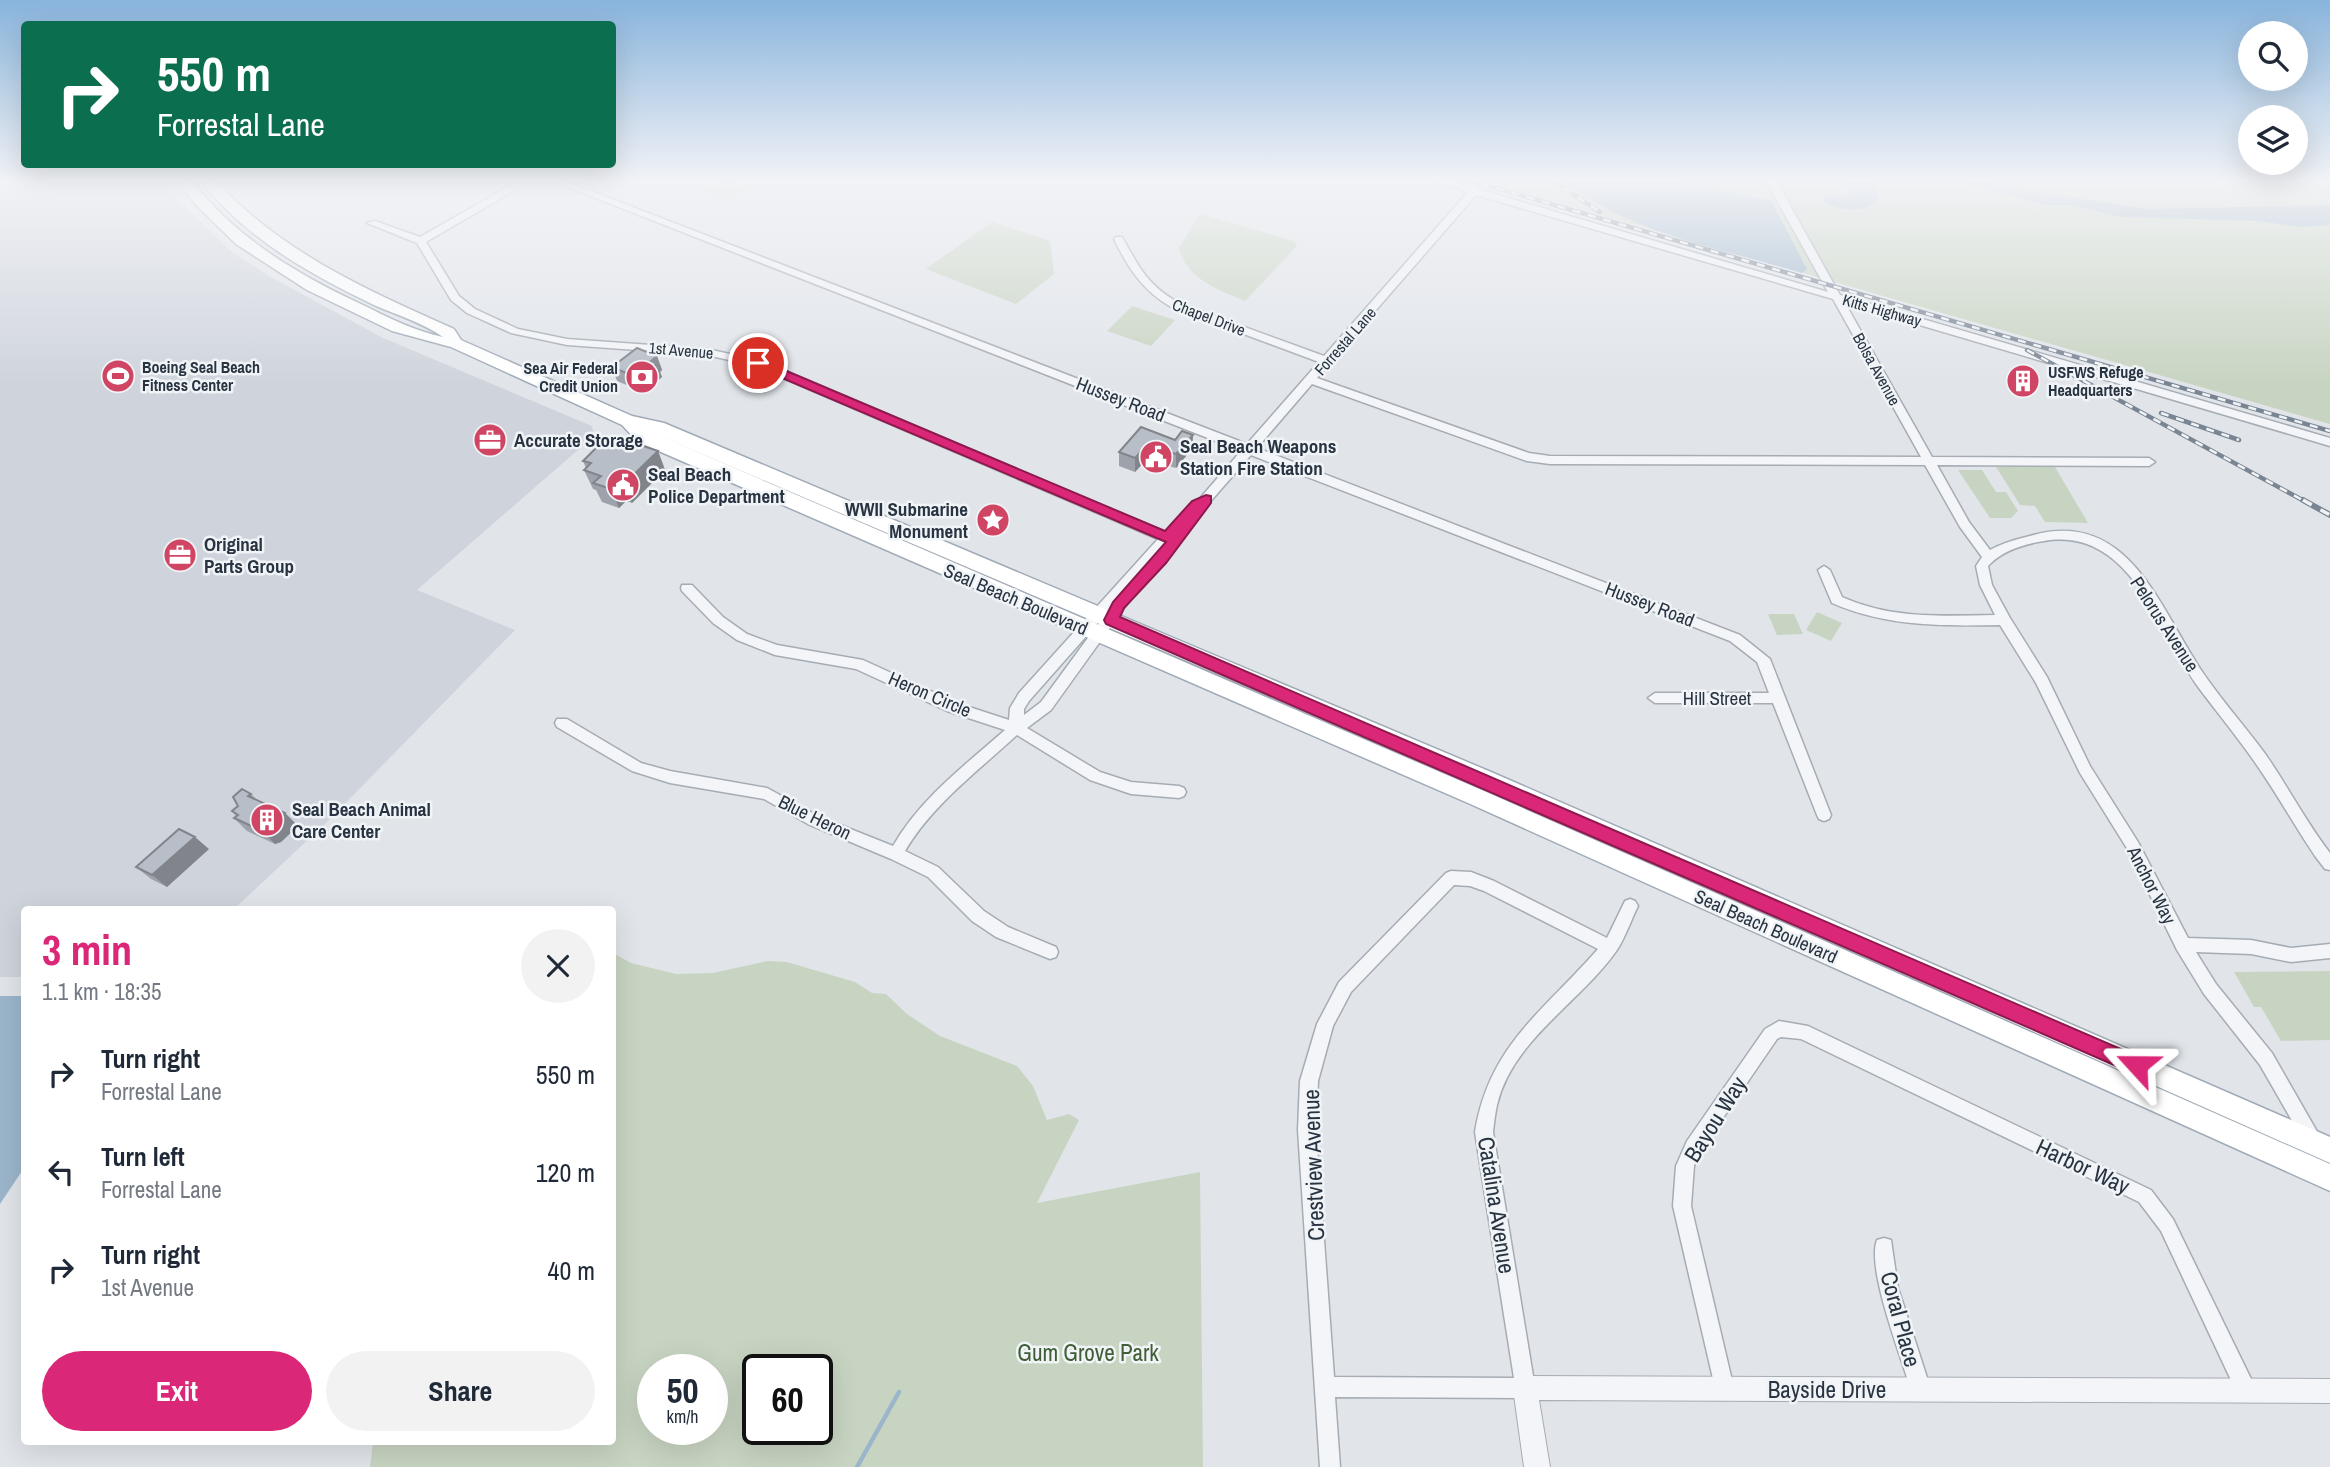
<!DOCTYPE html>
<meta charset="utf-8">
<style>
:root{--surface:#fff;--page:#f2f2f3;--text:#1f2937;--muted:#747a83;--accent:#db2777}
body{margin:0;font-family:"Archivo Narrow",sans-serif;background:var(--page);color:var(--text);height:100vh;display:flex;flex-direction:column;font-size:26px;white-space:nowrap}
*{box-sizing:border-box;margin:0}
p{font-size:23px;color:var(--muted)}
.icon{flex:none;width:38px;height:38px;fill:none;stroke:currentColor;stroke-width:2;stroke-linecap:round;stroke-linejoin:round}
.map{position:relative;flex:1;overflow:hidden}
.side{position:absolute;left:21px;top:906px;width:595px;height:539px;display:flex;flex-direction:column;background:var(--surface);border-radius:7px;box-shadow:0 7px 28px #0002}
.side>*{flex:none}
.top-card{position:absolute;left:21px;top:21px;width:595px;height:147px;border-radius:7px;box-shadow:0 7px 28px #0002;background:#0b6e4f;color:#fff;overflow:hidden}
.buttons{position:absolute;left:2238px;top:21px;display:grid;gap:14px}
.buttons a{display:grid;place-items:center;width:70px;height:70px;border-radius:50%;background:var(--surface);box-shadow:0 7px 28px #0002;font-size:35px}
.speed{position:absolute;left:637px;top:1354px;display:flex;gap:14px;font-size:35px;font-weight:700;text-align:center}
.speed>*{display:grid;place-content:center;width:91px;height:91px;border-radius:50%;background:var(--surface);box-shadow:0 7px 28px #0002;line-height:1}
.speed small{font-size:18px;font-weight:400}
.speed .limit{border:4px solid #111;border-radius:10px;background:#fff;color:#111}
.pin{position:absolute;display:grid;place-items:center;width:60px;height:60px;color:#fff;margin:-30px;border:4px solid #fff;border-radius:50%;box-shadow:0 2px 7px #0007}
.me{position:absolute;width:77px;margin:-38px;rotate:294deg;stroke-linejoin:round;filter:drop-shadow(0 0 5px #0008)}
.turn{display:flex;align-items:center;gap:24px;height:147px;padding:0 21px;font-size:32px}
.turn .icon{width:91px;height:91px;stroke-width:2.5}
.turn b{display:block;font-size:49px;line-height:60px}
.round{display:grid;place-items:center;flex:none;width:74px;height:74px;border-radius:37px;background:var(--page)}
.summary{display:flex;align-items:center;justify-content:space-between;height:119px;padding:0 21px}
h1{font-size:42px;font-weight:700;line-height:52px;color:var(--accent)}
.primary-button{display:flex;gap:14px;margin-top:auto;padding:14px 21px}
.primary-button a{flex:1;height:80px;border-radius:42px;background:var(--accent);color:#fff;font-size:28px;font-weight:700;line-height:80px;text-align:center}
.primary-button a+a{background:var(--page);color:var(--text)}
ul{padding:0;list-style:none}
li{display:flex;align-items:center;gap:21px;height:98px;padding:0 21px}
li div{flex:1}
li b{display:block;font-size:26px}
li em{font-style:normal}
.map>svg:first-child{display:block}
</style>
<div class="map">
<svg width="2330" height="1467" viewBox="0 0 2330 1467">
<rect width="100%" height="100%" fill="#e1e5ea"/>
<path fill="#cfd4dc" d="M0,179H165L177,199L206,227L231,251L269,276L383,338L592,426L594,436L417,590L515,630L325,824L233,910H24V977H0Z"/>
<path fill="#c8d4c2" fill-rule="evenodd" d="M724,179H727L751,188L731,200L704,192Z
M1475,179H2330V424Z
M1200,214L1294,241L1297,246L1245,301C1218,290 1187,279 1179,248Z
M992,222L1050,241L1054,274L1016,304L926,269Z
M1132,306L1175,320L1151,346L1107,331Z
M1996,467H2055L2088,523L2045,522L2035,506L2020,505Z
M1958,470H1982L1996,492H2006L2018,511L2011,518H1990Z
M1817,612L1842,623L1831,641L1806,630Z
M1768,614H1794L1803,634L1777,635Z
M613,953L631,963L676,974L713,973L768,961L787,962L855,982L872,993L886,994L907,1014L940,1036L1017,1066L1033,1086L1047,1120L1069,1114L1079,1120L1037,1203L1200,1172L1203,1467H370L373,1442H612ZM653,1370H712V1430H653ZM758,1370H817V1430H758Z
M2330,971V1040L2281,1041L2261,1007H2254L2234,972Z"/>
<path fill="#9bb5ca" d="M1562,179H1660L1771,200L1807,269L1802,273C1722,249 1627,233 1562,179Z
M1843,179H1872L1880,195C1868,216 1841,211 1823,202L1826,196H1845L1848,191Z
M1951,179H1975L2016,189L2149,209L2330,205V225L2301,227L2258,221L2121,217L2071,205H2045Z
M0,996H24V1168L0,1204Z"/>
<g fill="none" stroke-linecap="round" stroke-linejoin="round">
<path stroke="#9bb5ca" stroke-width="4.5" d="M857,1467L899,1392"/>
<defs>
<path id="minor" d="M522,179H534L426,242L459,296L475,309L518,329L567,339L707,349L762,361L1165,532L1170,530L1175,532L1202,496L1241,451L547,179H560L1247,444L1319,362L1171,307C1143,291 1128,268 1114,239L1116,237H1122C1139,267 1147,285 1179,303L1324,356L1468,192L1428,179H1443L1468,186L1465,179H1475L1478,189L1828,292L1765,179H1775L1840,295L2330,438V446L1845,303L1932,457L2149,458L2155,462L2149,466L1937,465L1969,522L1990,550C2003,543 2017,539 2030,536C2128,507 2159,607 2201,670C2221,700 2245,726 2266,755C2288,787 2306,822 2330,853V870L2325,869L2315,856C2294,825 2276,792 2254,761C2236,735 2215,710 2196,684C2159,629 2129,526 2044,541C2025,544 2004,550 1990,564L1988,566L1992,585L2010,618L2047,677L2090,766L2138,842L2188,938L2251,940L2291,948L2330,944V958L2291,962L2251,954L2196,952L2216,984L2272,1053L2319,1135L2322,1141L2319,1147L2313,1150L2307,1147L2260,1065L2204,994L2177,950L2128,850L2080,773L2036,683L2000,625C1942,626 1887,627 1832,603L1818,570L1824,566L1830,570L1842,597C1891,619 1942,616 1995,615L1980,585L1976,566L1982,557L1960,527L1925,465L1550,464L1527,461L1312,384L1257,448L1740,635L1770,659L1831,815L1829,819L1824,821L1819,819L1817,815L1773,703H1655L1648,698L1655,693H1769L1757,662L1730,641L1251,455L1210,502L1165,562L1135,593L1051,710L1027,728L1100,772L1131,782L1179,786L1184,788L1186,792L1184,796L1179,798L1131,794L1090,780L1017,735C978,771 932,805 905,851L938,867L984,911L1008,927L1056,947L1058,952L1056,957L1050,959L996,937L972,921L928,877L891,859L808,824L764,799L670,783L632,771L557,727L555,723L557,719H567L641,763L670,771L767,788L818,816L893,846C920,799 965,765 1005,730L947,711L856,669L775,655L737,640L713,623L682,591L681,588L682,585H692L723,617L747,634L777,645L863,660L957,703L1009,720L1010,708L1019,693L1158,539L755,366L707,355L567,345L511,333L467,313L451,300L417,243L367,223L375,221L420,237ZM1476,195L1833,299L1921,457L1550,456L1529,453L1317,378ZM1104,616L1041,702L1024,715V709L1029,701Z
M1451,871L1471,872L1494,881L1607,938L1625,901L1630,899L1635,901L1638,906C1631,920 1626,936 1617,950C1581,1002 1512,1040 1497,1105C1495,1114 1494,1123 1493,1132L1535,1388L1532,1395L1525,1398L1335,1397L1340,1467H1320L1298,1130L1300,1081L1317,1024L1339,982L1446,873ZM1454,885L1470,886L1484,891L1598,949C1544,1011 1489,1045 1475,1132L1514,1378L1334,1377L1316,1130L1318,1081L1333,1026L1351,992Z
M1779,1021L1808,1026L2151,1190L2173,1219L2253,1383L2256,1390L2253,1397L2246,1400L2239,1397L2161,1231L2139,1202L1801,1039L1781,1037L1777,1039L1699,1153L1694,1166L1691,1206L1734,1389L1731,1396L1724,1399L1717,1396L1673,1206L1676,1166L1687,1141L1765,1029Z
M1884,1238L1891,1240L1898,1288L1931,1390L1928,1397L1921,1400L1914,1397L1911,1390C1902,1359 1866,1268 1877,1240Z"/>
<path id="tertiary" d="M1525,1376L2330,1379V1403L1539,1400L1550,1467H1524L1513,1388L1516,1379Z"/>
<path id="primary" d="M176,179H190C236,238 296,274 363,305C389,318 415,331 443,337C423,323 397,315 374,305C310,274 244,238 200,179H214C280,252 365,289 454,329L461,340L632,416L664,423L1491,772L2330,1137V1163L1475,784L646,430L1484,791L2330,1164V1191L1468,803L638,442L622,425L451,347L392,331L307,290L236,244L196,205Z"/>
</defs>
<use href="#minor" stroke="#a6acb4" stroke-width="3"/>
<use href="#tertiary" stroke="#a6acb4" stroke-width="2"/>
<use href="#primary" stroke="#a0aab6" stroke-width="3"/>
<use href="#minor" fill="#f4f5f8" fill-rule="evenodd"/>
<use href="#tertiary" fill="#f4f5f8" fill-rule="evenodd"/>
<use href="#primary" fill="#fff" fill-rule="evenodd"/>
<defs>
<path id="rail-far1" d="M1465,179L2330,431
M1551,179L1600,212
M2027,350L2306,502
M2161,413L2239,440"/>
<path id="rail" d="M2303,500L2330,515"/>
</defs>
<use href="#rail-far1" stroke="#7a8594" stroke-width="4.5"/>
<use href="#rail" stroke="#7a8594" stroke-width="6"/>
<use href="#rail-far1" stroke="#f0f4f7" stroke-width="2.5" stroke-dasharray="8" stroke-linecap="butt"/>
<use href="#rail" stroke="#f0f4f7" stroke-width="3.5" stroke-dasharray="10" stroke-linecap="butt"/>
</g>
<path fill="#9ea3ab" d="M657,356L662,370L660,372L662,377L643,392L617,381L612,367Z
M1193,435L1192,449L1176,468L1146,460L1135,472L1119,466V452Z
M658,451L665,470L632,503L626,501L619,508L602,502L596,490L593,489L584,470L586,468L583,461Z
M251,794L258,801L285,813L298,826L281,842L275,844L247,831L234,818L236,816L232,811Z
M209,849L167,887L151,879L136,867Z"/>
<path fill="#81858b" d="M657,356L662,370L660,372L662,377L643,392L638,378L651,361Z
M1193,435L1192,449L1176,468V454Z
M1146,446V460L1135,472V458Z
M658,451L665,470L632,503L624,484Z
M617,482L626,501L619,508L611,489Z
M285,813L298,826L281,842L275,844L262,831Z
M195,837L209,849L167,887L152,875Z"/>
<path fill="#b8bec7" stroke="#81858b" stroke-width="2" d="M637,348L657,356L651,361L657,363L638,378L612,367Z
M1141,427L1175,440L1182,431L1193,435L1176,454L1146,446L1135,458L1119,452Z
M620,438L658,451L624,484L617,482L611,489L593,483L601,476L584,470L591,463L583,461L596,448L610,446Z
M242,789L251,794L248,796L285,813L268,829L262,831L234,818L238,815L232,811L238,806L233,797Z
M179,829L195,837L152,875L136,867Z"/>
<linearGradient id="sky" x2="0" y2="1"><stop stop-color="#89b4dc"/><stop offset="0.47" stop-color="#f2f3f6"/><stop offset="1" stop-color="#f2f3f6" stop-opacity="0"/></linearGradient>
<rect width="2330" height="384" fill="url(#sky)"/>
<path fill="#db2777" stroke="#8e194d" stroke-width="2" d="M758,359L1165,531L1192,501L1206,495L1211,496V503L1166,563L1124,608L1120,617L2144,1059L2147,1065L2144,1072L2137,1075L2130,1072L1106,624L1104,620L1113,602L1166,542L754,366L752,363Z"/>
<defs>
<symbol id="stadium-disc" viewBox="-11 -11 22 22"><circle r="9.5" fill="#d04563" stroke="#f0f4f7"/><path d="M0-5a6.5 5 0 1 0 0 10a6.5 5 0 1 0 0-10ZM-3.5-1.8h7v3.6h-7Z" fill="#fff"/></symbol>
<symbol id="bank-disc" viewBox="-11 -11 22 22"><circle r="9.5" fill="#d04563" stroke="#f0f4f7"/><path d="M-6-4H6V4H-6ZM0-2.3a2.3 2.3 0 1 0 0 4.6a2.3 2.3 0 1 0 0-4.6Z" fill="#fff"/></symbol>
<symbol id="building-disc" viewBox="-11 -11 22 22"><circle r="9.5" fill="#d04563" stroke="#f0f4f7"/><path d="M-4-6H4V6H1V3H-1V6H-4ZM-2.5-4.3h1.7v1.8h-1.7ZM.8-4.3h1.7v1.8H.8ZM-2.5-1h1.7V.8h-1.7ZM.8-1h1.7V.8H.8Z" fill="#fff"/></symbol>
<symbol id="office-disc" viewBox="-11 -11 22 22"><circle r="9.5" fill="#d04563" stroke="#f0f4f7"/><path d="M-6-3h4V-5.5h4V-3h4V5H-6ZM-1-4.5V-3h2v-1.5ZM-6 0V1H6V0Z" fill="#fff"/></symbol>
<symbol id="civic-disc" viewBox="-11 -11 22 22"><circle r="9.5" fill="#d04563" stroke="#f0f4f7"/><path d="M-.6-6.5H3V-4.5H.6V-3L4-1V1h2V6H-6V1h2V-1L-.6-3ZM-1.2 2.5V6h2.4V2.5Z" fill="#fff"/></symbol>
<symbol id="sight-disc" viewBox="-11 -11 22 22"><circle r="9.5" fill="#d04563" stroke="#f0f4f7"/><path d="M0-6L1.8-2.2L6-1.7L2.9 1.2L3.7 5.4L0 3.3L-3.7 5.4L-2.9 1.2L-6-1.7L-1.8-2.2Z" fill="#fff"/></symbol>
</defs>
<g fill-rule="evenodd">
<use href="#stadium-disc" x="99" y="357" width="38" height="38"/>
<use href="#bank-disc" x="623" y="358" width="38" height="38"/>
<use href="#building-disc" x="2004" y="362" width="38" height="38"/>
<use href="#office-disc" x="471" y="421" width="38" height="38"/>
<use href="#civic-disc" x="1137" y="438" width="38" height="38"/>
<use href="#civic-disc" x="604" y="466" width="38" height="38"/>
<use href="#sight-disc" x="974" y="501" width="38" height="38"/>
<use href="#office-disc" x="161" y="536" width="38" height="38"/>
<use href="#building-disc" x="248" y="801" width="38" height="38"/>
</g>
<g text-anchor="middle" dominant-baseline="central" stroke-width="5" stroke-linejoin="round" paint-order="stroke">
<g font-size="16" fill="#293442" stroke="#f0f4f7">
<text transform="translate(1882 310) rotate(16)">Kitts Highway</text>
<text transform="translate(1209 317) rotate(21)">Chapel Drive</text>
<text transform="translate(1345 341) rotate(-49)">Forrestal Lane</text>
<text transform="translate(681 350) rotate(5)">1st Avenue</text>
<text transform="translate(1877 369) rotate(61)">Bolsa Avenue</text>
</g>
<g font-size="16" font-weight="bold" fill="#293442" stroke="#f0f4f7" text-anchor="start">
<text x="142" y="367">Boeing Seal Beach<tspan x="142" dy="18">Fitness Center</tspan></text>
<text x="618" y="368" text-anchor="end">Sea Air Federal<tspan x="618" dy="18">Credit Union</tspan></text>
<text x="2048" y="372">USFWS Refuge<tspan x="2048" dy="18">Headquarters</tspan></text>
</g>
<g font-size="19" fill="#293442" stroke="#f0f4f7">
<text transform="translate(1121 399) rotate(21)">Hussey Road</text>
<text transform="translate(1016 599) rotate(23)">Seal Beach Boulevard</text>
<text transform="translate(1650 604) rotate(21)">Hussey Road</text>
<text transform="translate(2165 624) rotate(57)">Pelorus Avenue</text>
<text transform="translate(930 694) rotate(23)">Heron Circle</text>
<text x="1717" y="698">Hill Street</text>
<text transform="translate(815 817) rotate(26)">Blue Heron</text>
<text transform="translate(2152 885) rotate(63)">Anchor Way</text>
<text transform="translate(1766 926) rotate(24)">Seal Beach Boulevard</text>
</g>
<g font-size="19" font-weight="bold" fill="#293442" stroke="#f0f4f7" text-anchor="start">
<text x="514" y="440">Accurate Storage</text>
<text x="1180" y="446">Seal Beach Weapons<tspan x="1180" dy="22">Station Fire Station</tspan></text>
<text x="648" y="474">Seal Beach<tspan x="648" dy="22">Police Department</tspan></text>
<text x="968" y="509" text-anchor="end">WWII Submarine<tspan x="968" dy="22">Monument</tspan></text>
<text x="204" y="544">Original<tspan x="204" dy="22">Parts Group</tspan></text>
<text x="292" y="809">Seal Beach Animal<tspan x="292" dy="22">Care Center</tspan></text>
</g>
<g font-size="23" fill="#293442" stroke="#f0f4f7">
<text transform="translate(1715 1119) rotate(-58)">Bayou Way</text>
<text transform="translate(1313 1165) rotate(-92)">Crestview Avenue</text>
<text transform="translate(2083 1166) rotate(25)">Harbor Way</text>
<text transform="translate(1497 1205) rotate(81)">Catalina Avenue</text>
<text transform="translate(1901 1319) rotate(75)">Coral Place</text>
<text x="1827" y="1389">Bayside Drive</text>
</g>
<g font-size="23" fill="#405e36" stroke="#f0f4f7">
<text x="1088" y="1352">Gum Grove Park</text>
</g>
</g>
</svg>
<div class="buttons">
<a><svg class="icon" aria-label="search" viewBox="0 0 24 24"><circle cx="10" cy="10" r="6"/><path d="M15 15l6 6"/></svg></a>
<a><svg class="icon" aria-label="layers" viewBox="0 0 24 24"><path d="M12 4l9 5-9 5-9-5zM3 14l9 5 9-5"/></svg></a>
</div>
<div class="speed"><div>50<small>km/h</small></div><div class="limit">60</div></div>
<div class="pin" style="left:758px;top:363px;background:#d93025"><svg class="icon" aria-label="arrive" viewBox="0 0 24 24"><path d="M6 21V4h12l-3 4 3 4H6"/></svg></div>
<svg class="me" style="left:2137px;top:1065px" viewBox="-20 -20 40 40"><path d="M0-17L14 15 0 8-14 15z" fill="#db2777" stroke="#fff" stroke-width="4"/></svg>
<div class="top-card">
<div class="turn"><svg class="icon" aria-label="right" viewBox="0 0 24 24"><path d="M7 20v-9h11M14 6l5 5-5 5"/></svg><div><b>550 m</b>Forrestal Lane</div></div>
</div>
<section class="side">
<div class="summary"><div><h1>3 min</h1><p>1.1 km · 18:35</p></div><a class="round"><svg class="icon" aria-label="close" viewBox="0 0 24 24"><path d="M6 6l12 12M18 6L6 18"/></svg></a></div>
<ul>
<li><svg class="icon" aria-label="right" viewBox="0 0 24 24"><path d="M7 20v-9h11M14 6l5 5-5 5"/></svg><div><b>Turn right</b><p>Forrestal Lane</p></div><em>550 m</em></li>
<li><svg class="icon" aria-label="left" viewBox="0 0 24 24"><path d="M17 20v-9H6M10 6l-5 5 5 5"/></svg><div><b>Turn left</b><p>Forrestal Lane</p></div><em>120 m</em></li>
<li><svg class="icon" aria-label="right" viewBox="0 0 24 24"><path d="M7 20v-9h11M14 6l5 5-5 5"/></svg><div><b>Turn right</b><p>1st Avenue</p></div><em>40 m</em></li>
</ul>
<div class="primary-button"><a>Exit</a><a>Share</a></div>
</section>
</div>
